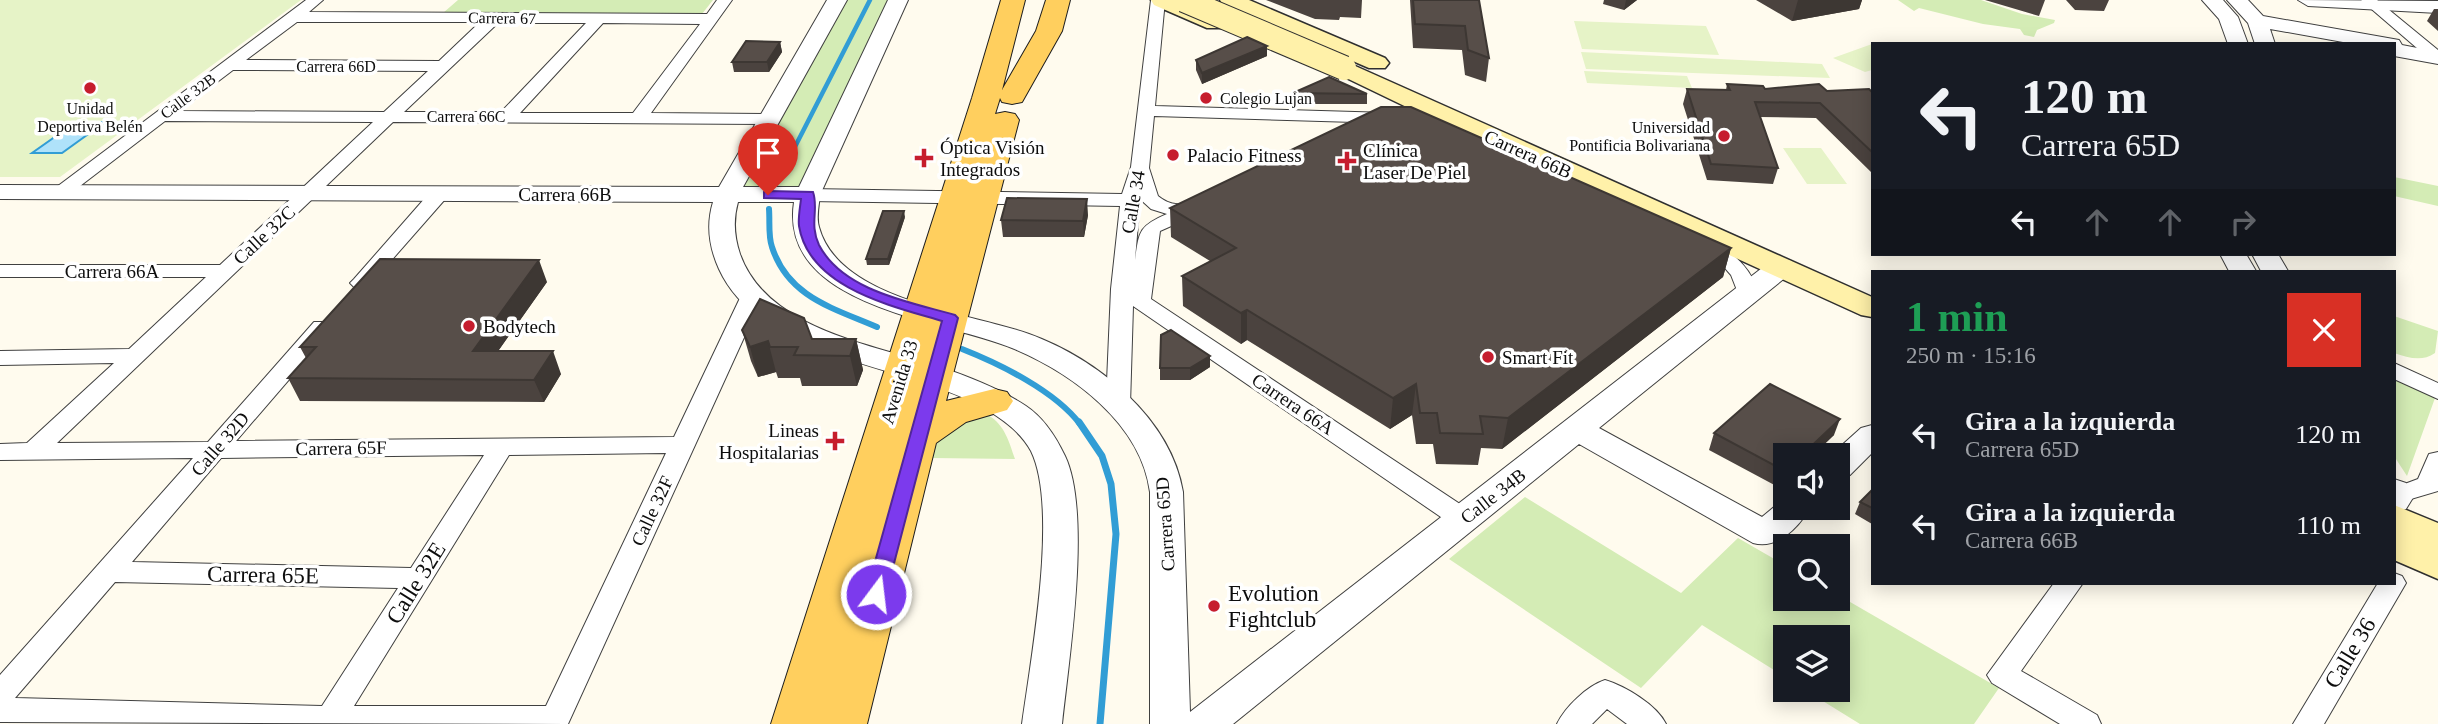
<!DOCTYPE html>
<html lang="es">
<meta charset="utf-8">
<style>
:root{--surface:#171b24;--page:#242831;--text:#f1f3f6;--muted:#9ea1a6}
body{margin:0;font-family:"Times New Roman",serif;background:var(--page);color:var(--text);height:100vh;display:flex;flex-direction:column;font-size:26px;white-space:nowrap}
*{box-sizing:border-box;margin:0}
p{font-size:23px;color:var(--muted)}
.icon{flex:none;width:38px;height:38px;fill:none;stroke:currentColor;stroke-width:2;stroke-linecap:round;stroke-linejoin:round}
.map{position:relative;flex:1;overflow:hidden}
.panel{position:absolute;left:1871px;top:270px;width:525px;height:315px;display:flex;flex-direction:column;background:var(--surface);border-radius:0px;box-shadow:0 4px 18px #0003}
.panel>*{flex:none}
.hud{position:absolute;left:1871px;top:42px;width:525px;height:214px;border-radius:0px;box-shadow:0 4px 18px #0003;background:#171b24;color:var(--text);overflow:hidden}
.fabs{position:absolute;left:1773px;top:443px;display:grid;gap:14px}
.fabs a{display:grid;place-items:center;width:77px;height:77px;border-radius:0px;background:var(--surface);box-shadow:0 4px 18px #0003;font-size:35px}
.pin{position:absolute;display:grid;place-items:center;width:60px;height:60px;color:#fff;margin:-72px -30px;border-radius:50% 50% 50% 0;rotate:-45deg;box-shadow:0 0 7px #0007}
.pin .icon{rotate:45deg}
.me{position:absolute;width:77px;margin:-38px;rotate:15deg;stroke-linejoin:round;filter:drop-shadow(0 0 5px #0008)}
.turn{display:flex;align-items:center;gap:24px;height:147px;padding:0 35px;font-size:32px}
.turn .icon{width:91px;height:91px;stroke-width:2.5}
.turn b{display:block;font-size:49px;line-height:60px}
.lanes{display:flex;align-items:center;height:66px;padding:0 35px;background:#0003;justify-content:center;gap:35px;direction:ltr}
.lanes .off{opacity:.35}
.round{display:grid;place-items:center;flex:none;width:74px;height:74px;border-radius:0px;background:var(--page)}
.head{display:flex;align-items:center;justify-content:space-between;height:119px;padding:0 35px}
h1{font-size:42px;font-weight:600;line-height:52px;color:#1e9e55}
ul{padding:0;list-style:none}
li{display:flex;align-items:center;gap:21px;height:91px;padding:0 35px}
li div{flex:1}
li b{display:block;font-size:26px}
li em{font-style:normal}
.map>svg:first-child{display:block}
</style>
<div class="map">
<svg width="2438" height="724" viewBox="0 0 2438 724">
<rect width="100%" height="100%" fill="#fffbee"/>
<path fill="#d4ecb5" d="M458,0H713L702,14L443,13Z
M837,0H898L808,195L729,194Z
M1898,0H1981L2022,14L2055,20L2054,23L2037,30L2034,37L2024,35L2020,29L1983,24L1919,8L1914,11Z
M2394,177L2438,186V206L2394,196Z
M2394,316L2438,331L2435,353C2422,362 2409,358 2394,353Z
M2394,377L2435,398L2407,476L2394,456Z
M988,415C1005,425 1009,442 1015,459L932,458C942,423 955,419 988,415Z
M1525,497L1681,593L1738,538L1785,565V598H1838V595L1999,688L1974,724H1860L1805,690H1838V637H1785V677L1702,625L1641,688L1449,559Z"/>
<path fill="#e6f3c7" d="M0,0H301L60,177H0Z
M1574,21L1706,26L1719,55L1582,49Z
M1872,44V70L1865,72L1833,58Z
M1581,52L1822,64L1830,78L1586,69Z
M1584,71L1687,76L1692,88L1587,83Z
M1783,148H1821L1847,184H1807Z"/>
<path fill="#afe2fa" stroke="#319dd5" stroke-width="2" d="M76,122H105L62,153H32Z"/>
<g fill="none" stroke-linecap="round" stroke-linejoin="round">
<path stroke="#319dd5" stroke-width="4.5" d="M778,180L870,0"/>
<path stroke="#319dd5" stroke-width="6" d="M769,209C770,221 768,236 772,247C788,297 833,308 877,327
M962,349C1000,364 1055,391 1080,424"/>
<path stroke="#319dd5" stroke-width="7" d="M1079,422L1102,456L1111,484L1116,534L1100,724"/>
<defs>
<path id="minor" d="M306,0H323L309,12L707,14L717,0H732L651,113L770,114L779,119L770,124L393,122L57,443L208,442L314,322H330L333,327L330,332L236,441L674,437L740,298L743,293H759L762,298L568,724L0,722V675L193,458L0,460V444L27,443L114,363L0,365V351L129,349L206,277H0V265H220L373,122L165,121L67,196H53L50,192ZM297,22H480L439,61L246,60ZM498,23H586L501,112H404ZM603,23L700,24L633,113H520ZM233,70L428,71L384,112L179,111ZM666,453L546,706H354L509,455ZM484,455L411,568L132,562L221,458ZM115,582L398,588L322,706L15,698Z
M1151,0H1165L1155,106L1389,113L1398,118L1389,123L1154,116L1149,168L1158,196C1171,207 1183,205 1198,201L1208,207L1205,211L1160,231L1151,299L1472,512L1476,519L1472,526L1463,528L1454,526L1133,306L1130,405L1126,410L1118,413L1110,410L1106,405L1111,289L1120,206L808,201L798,195L808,189L1122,194L1131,167ZM1140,199L1151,209L1167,214C1139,226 1139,231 1135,260Z
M2361,0H2377L2438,50V63L2432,61Z
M440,187L447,189L450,193L447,197L368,287H354L350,283L354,279L433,189Z
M1701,240C1730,247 1749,265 1759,293L1756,298H1740L1731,275L1724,267L1694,250L1691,246L1694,242Z
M2394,363L2438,383V399L2394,379Z
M2438,452V491L2394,504V488L2418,479L2429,454Z
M2394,573L2402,576L2406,583L2324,724H2293L2378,583H2394Z
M2054,583H2083L2021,671L2097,715L2101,724H2060L1992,683L1987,675Z
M1605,680C1625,686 1657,705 1666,724H1627L1607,709L1592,724H1557C1565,707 1587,686 1605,680Z"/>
<path id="tertiary" d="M827,0H847L743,187H799L888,0H908L820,195C819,205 816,217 819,227C839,301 968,312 1029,334C1096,358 1171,418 1183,492L1190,712L1771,261L1781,259L1791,261L1795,267L1791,273L1599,428L1762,517L1785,498V508H1810C1798,528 1777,550 1753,543L1579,444L1233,724H1150V492C1141,423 1072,373 1012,348C946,320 778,308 794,202H738C733,220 734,236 740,254C767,330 872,344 940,367C970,377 1000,389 1026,406C1044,418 1056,437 1065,456C1092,513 1069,658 1062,724H1022C1031,658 1059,508 1031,451C1021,433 1006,422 989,411C908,362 762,362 719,269C709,247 706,225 713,202L0,199V185L719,187Z
M2202,0H2223L2238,17L2248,44H2228L2219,19Z
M2227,0H2248L2263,16L2399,40L2402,45L2438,52V64L2394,56V44H2354L2270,29L2275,44H2255L2248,23Z
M2298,0L2438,1V13L2308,6Z
M2220,254H2246L2256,271H2229Z
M2252,254H2278L2288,271H2261Z
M1872,425V453L1850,475L1838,478V455H1831L1861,428Z
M2394,479L2406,483L2414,496L2406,509L2394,513Z"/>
<path id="secondary" d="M1151,0H1180L1223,18L1226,23L1223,28H1207L1154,5Z
M1220,0H1249L1385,58L1389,63L1385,68H1369L1223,5Z
M1344,61L1872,297V317L1861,315L1448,127L1336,73L1332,68L1336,63Z
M2394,505L2438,523V579L2394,560Z"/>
<path id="primary" d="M1001,0H1025L1002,90L1036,31L1046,0H1070L1062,31L1022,102L1012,104L1002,102L1000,98L995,114L1005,112L1015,114L1019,120L946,401L994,389L1007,392L1013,401L1007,410L966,422L936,443L867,724H771L972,98Z"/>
</defs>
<use href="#minor" stroke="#404040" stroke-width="2"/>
<use href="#tertiary" stroke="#404040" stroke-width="2"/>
<use href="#secondary" stroke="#2f2f2f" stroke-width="3"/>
<use href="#primary" stroke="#1e1e1e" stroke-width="2"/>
<use href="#minor" fill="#fff" fill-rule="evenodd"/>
<use href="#tertiary" fill="#fff" fill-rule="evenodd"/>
<use href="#secondary" fill="#fff1a9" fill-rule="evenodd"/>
<use href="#primary" fill="#ffcf5e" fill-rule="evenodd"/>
<defs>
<path id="secondary-bridge" d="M1184,0L1344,68"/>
</defs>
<use href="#secondary-bridge" stroke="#2f2f2f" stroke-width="26" stroke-linecap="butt"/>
<use href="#secondary-bridge" stroke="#fff1a9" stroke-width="24"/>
</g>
<path fill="#4b433f" d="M1266,0H1362L1361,18L1340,17L1339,20L1315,19Z
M1410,0H1479L1489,58L1486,82L1465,75L1462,50L1413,48Z
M1604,0H1637L1624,10L1603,4Z
M1756,0H1862L1859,9L1792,21Z
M1985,0H2045L2039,16Z
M2066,0H2109L2104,11L2075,10Z
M2434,9H2438V31L2427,21Z
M780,42L782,52L769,72H734L732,62Z
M1267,46V56L1202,84L1196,70V60Z
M1727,84L1765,89L1872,92V173L1816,118L1760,117L1778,168L1773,184L1707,180L1683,104L1687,89L1726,90Z
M1293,93L1367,94V104H1292Z
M1170,208L1731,248L1723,277L1502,449L1481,448L1478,465L1436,464L1433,444H1416L1412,415L1390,429L1247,340L1241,344L1183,306L1182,276L1210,261L1171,237Z
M1088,215L1084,237H1003L1001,220Z
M905,217L889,265H867L866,259Z
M547,282L498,351L561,374L544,402L300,401L288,378L306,358L300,347Z
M742,330L812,339H856L863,370L857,386H802L800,378H778L776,372L758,377L751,361Z
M1210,356V367L1190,380H1160V368Z
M1714,433L1834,435L1813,455H1785V482L1780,488L1709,450Z
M1872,490V524L1855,514L1860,502Z"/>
<path fill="#3d3733" d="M1626,0H1637L1624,10Z
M1798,0H1862L1859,9L1792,21Z
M780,42L782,52L769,72L767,62Z
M1267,46V56L1202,84V73Z
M1087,199L1088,215L1084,237L1083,221Z
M904,211L905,217L889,265L888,259Z
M1731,248L1723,277L1502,449L1508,418Z
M539,260L547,282L482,374L473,351Z
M1247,310V340L1241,344V313Z
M856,339L863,370L857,386L850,356Z
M768,341L776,372L758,377L750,347Z
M553,351L561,374L544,402L534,380Z
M1210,356V367L1190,380V368Z
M1416,384L1412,415L1390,429L1393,398Z
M1840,419L1834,435L1813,455H1802Z
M1785,473V482L1780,488Z"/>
<path fill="#574e49" stroke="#3d3733" stroke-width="2" d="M1413,0H1479L1489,58L1468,50L1465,26L1415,24Z
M1247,37L1267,46L1202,73L1196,60Z
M746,41L780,42L767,62H732Z
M1329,77L1367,94L1293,93Z
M1727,84L1763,86L1765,89L1819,84L1827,91L1869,89L1872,92V152L1820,103L1755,102L1778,168L1711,164L1687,89L1730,90Z
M1381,107H1411L1731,248L1508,418L1480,416L1483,434L1440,433L1437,413H1420L1416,384L1393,398L1247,310L1241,313L1182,276L1236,248L1170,208Z
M1007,198L1087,199L1083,221L1001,220Z
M883,211H904L888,259H866Z
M380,259L539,260L473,351H553L534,380L288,378L316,347H300Z
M760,299L804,318L812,339H856L850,356L794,355L798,347H770L768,341L750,347L742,330Z
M1171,330L1210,356L1190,368H1160L1161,335Z
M1770,384L1840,419L1802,455H1785V471L1714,433Z
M1872,490V508L1860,502Z"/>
<path fill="#7c3aed" stroke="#51269a" stroke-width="2" d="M768,191L813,192C819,209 809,224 819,245C843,291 910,302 955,315L958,318L886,594L883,599L876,601L869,599L866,594L942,321C892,306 809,288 799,226C798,218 800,208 801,199L764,198V192Z"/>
<g fill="#c61d2e" stroke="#fff" stroke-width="2.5">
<circle cx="90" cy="88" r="7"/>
<circle cx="1206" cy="98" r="7"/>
<circle cx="1724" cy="136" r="7"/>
<circle cx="1173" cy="155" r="7"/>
<path d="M920.5 147.5h7v7h7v7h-7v7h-7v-7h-7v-7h7z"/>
<path d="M1343.5 150.5h7v7h7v7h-7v7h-7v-7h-7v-7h7z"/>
<circle cx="469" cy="326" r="7"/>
<circle cx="1488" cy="357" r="7"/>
<path d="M831.5 430.5h7v7h7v7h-7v7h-7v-7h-7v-7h7z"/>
<circle cx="1214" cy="606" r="7"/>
</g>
<g text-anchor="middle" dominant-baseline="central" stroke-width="7" stroke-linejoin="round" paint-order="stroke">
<g font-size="16" fill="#0d0d0d" stroke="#fff">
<text transform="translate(502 18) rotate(1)">Carrera 67</text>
<text x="336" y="66">Carrera 66D</text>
<text transform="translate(188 96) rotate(-37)">Calle 32B</text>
<text x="466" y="116">Carrera 66C</text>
</g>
<g font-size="16" fill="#0d0d0d" stroke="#fff" text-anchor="start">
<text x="1220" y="98">Colegio Lujan</text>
<text x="90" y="108" text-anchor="middle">Unidad<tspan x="90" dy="18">Deportiva Belén</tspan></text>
<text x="1710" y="127" text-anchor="end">Universidad<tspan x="1710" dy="18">Pontificia Bolivariana</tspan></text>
</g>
<g font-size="19" fill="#0d0d0d" stroke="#fff" text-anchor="start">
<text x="940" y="147">Óptica Visión<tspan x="940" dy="22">Integrados</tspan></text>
<text x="1363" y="150">Clínica<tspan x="1363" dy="22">Laser De Piel</tspan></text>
<text x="1187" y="155">Palacio Fitness</text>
<text x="483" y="326">Bodytech</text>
<text x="1502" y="357">Smart Fit</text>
<text x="819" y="430" text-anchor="end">Lineas<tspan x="819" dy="22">Hospitalarias</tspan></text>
</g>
<g font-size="19" fill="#0d0d0d" stroke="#fff">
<text transform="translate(1528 154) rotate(24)">Carrera 66B</text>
<text x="565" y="194">Carrera 66B</text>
<text transform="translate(1133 202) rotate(-80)">Calle 34</text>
<text transform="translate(264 235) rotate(-43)">Calle 32C</text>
<text x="112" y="271">Carrera 66A</text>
<text transform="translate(899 382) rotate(-73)">Avenida 33</text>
<text transform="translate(1293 404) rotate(34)">Carrera 66A</text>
<text transform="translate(220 444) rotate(-49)">Calle 32D</text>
<text transform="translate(341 448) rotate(-1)">Carrera 65F</text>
<text transform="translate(1493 496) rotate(-38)">Calle 34B</text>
<text transform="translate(652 511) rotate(-65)">Calle 32F</text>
<text transform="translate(1165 524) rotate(-94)">Carrera 65D</text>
</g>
<g font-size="23" fill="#0d0d0d" stroke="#fff">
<text transform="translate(263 575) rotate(1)">Carrera 65E</text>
<text transform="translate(416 583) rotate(-58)">Calle 32E</text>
<text transform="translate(2350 653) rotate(-59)">Calle 36</text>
</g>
<g font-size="23" fill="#0d0d0d" stroke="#fff" text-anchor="start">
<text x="1228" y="593">Evolution<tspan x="1228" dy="26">Fightclub</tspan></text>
</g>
</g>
</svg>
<div class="fabs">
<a><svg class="icon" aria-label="sound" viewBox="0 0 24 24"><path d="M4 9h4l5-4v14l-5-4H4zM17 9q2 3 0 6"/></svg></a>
<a><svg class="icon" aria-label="search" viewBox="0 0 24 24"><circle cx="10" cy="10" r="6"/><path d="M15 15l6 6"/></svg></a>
<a><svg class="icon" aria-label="layers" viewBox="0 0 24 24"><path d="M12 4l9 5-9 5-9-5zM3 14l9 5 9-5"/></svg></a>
</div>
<div class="pin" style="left:768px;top:195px;background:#d93025"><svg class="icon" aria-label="arrive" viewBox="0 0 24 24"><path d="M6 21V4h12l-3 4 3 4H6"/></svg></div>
<svg class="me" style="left:876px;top:594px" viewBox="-20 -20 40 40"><circle r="17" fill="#7c3aed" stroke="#fff" stroke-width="3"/><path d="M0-11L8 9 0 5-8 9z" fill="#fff"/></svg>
<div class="hud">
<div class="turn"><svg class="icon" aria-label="left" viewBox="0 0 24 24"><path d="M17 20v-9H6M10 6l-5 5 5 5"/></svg><div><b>120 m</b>Carrera 65D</div></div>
<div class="lanes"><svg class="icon" aria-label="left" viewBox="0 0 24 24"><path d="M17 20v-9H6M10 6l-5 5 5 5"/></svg><svg class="icon off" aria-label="ahead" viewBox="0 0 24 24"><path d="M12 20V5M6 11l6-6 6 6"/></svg><svg class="icon off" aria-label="ahead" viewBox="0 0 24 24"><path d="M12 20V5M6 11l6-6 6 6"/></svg><svg class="icon off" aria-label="right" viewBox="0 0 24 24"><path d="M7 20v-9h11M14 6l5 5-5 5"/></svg></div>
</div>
<section class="panel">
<div class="head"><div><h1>1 min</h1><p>250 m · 15:16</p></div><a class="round" style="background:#d93025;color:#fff"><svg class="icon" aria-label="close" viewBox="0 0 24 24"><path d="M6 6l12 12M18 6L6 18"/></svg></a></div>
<ul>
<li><svg class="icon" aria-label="left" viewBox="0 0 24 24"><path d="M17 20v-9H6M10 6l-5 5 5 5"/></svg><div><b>Gira a la izquierda</b><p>Carrera 65D</p></div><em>120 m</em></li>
<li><svg class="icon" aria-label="left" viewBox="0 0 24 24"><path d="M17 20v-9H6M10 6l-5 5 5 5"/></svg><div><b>Gira a la izquierda</b><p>Carrera 66B</p></div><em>110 m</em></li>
</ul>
</section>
</div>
